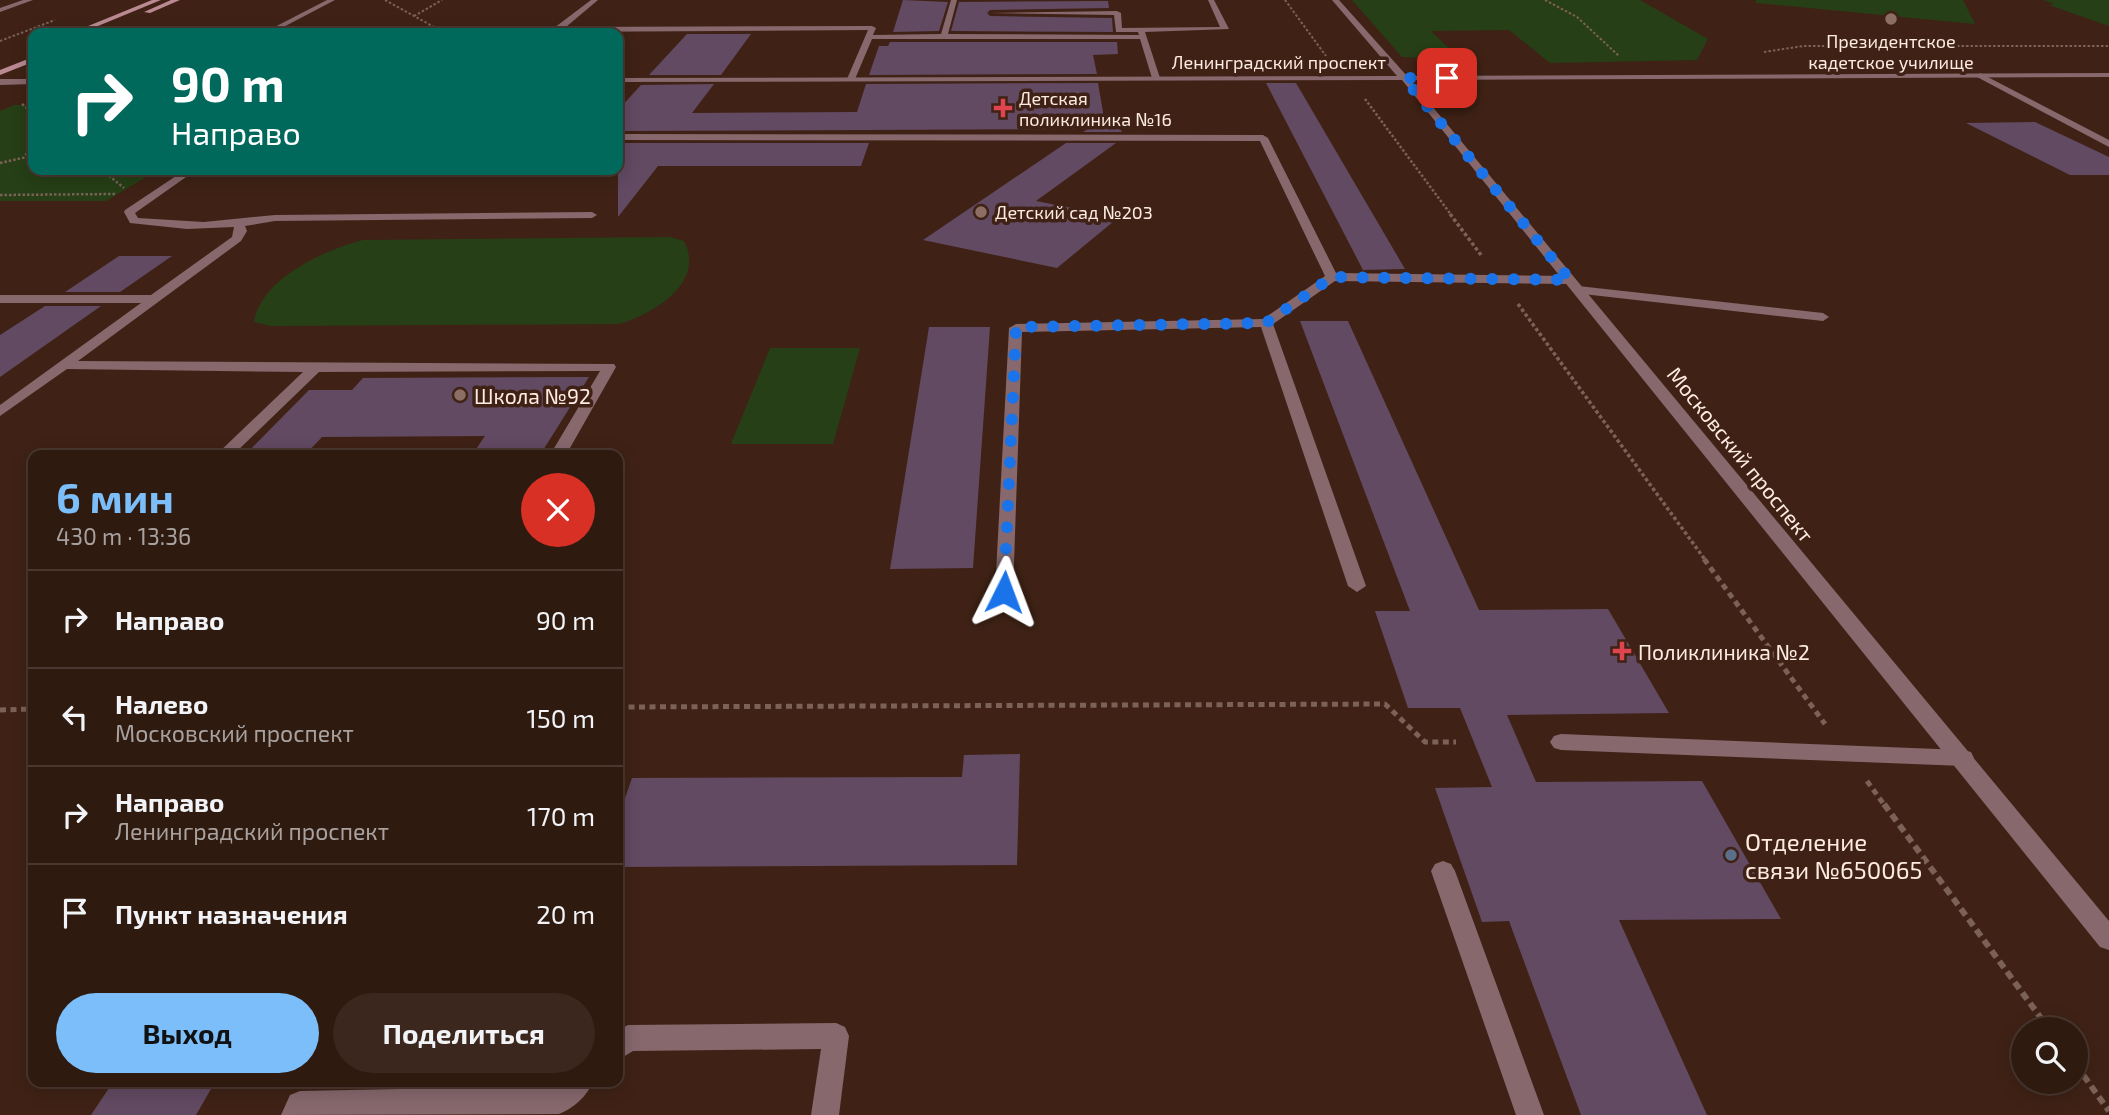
<!DOCTYPE html>
<html lang="ru">
<meta charset="utf-8">
<style>
:root{--surface:#2f1a10;--page:#3b271e;--text:#f1f3f6;--muted:#a7a19f;--line:#4a3830;--accent:#7cbef9}
body{margin:0;font-family:"Exo 2",sans-serif;background:var(--page);color:var(--text);height:100vh;display:flex;flex-direction:column;font-size:26px;white-space:nowrap}
*{box-sizing:border-box;margin:0}
p{font-size:23px;color:var(--muted)}
.icon{flex:none;width:38px;height:38px;fill:none;stroke:currentColor;stroke-width:2;stroke-linecap:round;stroke-linejoin:round}
.map{position:relative;flex:1;overflow:hidden}
.sheet{position:absolute;left:28px;top:450px;width:595px;height:637px;display:flex;flex-direction:column;background:var(--surface);border-radius:14px;box-shadow:0 4px 18px #0003,0 0 0 2px var(--line)}
.sheet>*{flex:none}
.hud{position:absolute;left:28px;top:28px;width:595px;height:147px;border-radius:14px;box-shadow:0 4px 18px #0003,0 0 0 2px var(--line);background:#00695c;color:#fff;overflow:hidden}
.fabs{position:absolute;left:2011px;top:1017px;display:grid;gap:14px}
.fabs a{display:grid;place-items:center;width:77px;height:77px;border-radius:50%;background:var(--surface);box-shadow:0 4px 18px #0003,0 0 0 2px var(--line);font-size:35px}
.pin{position:absolute;display:grid;place-items:center;width:60px;height:60px;color:#fff;margin:-30px;border-radius:14px;box-shadow:0 4px 10px #0006}
.me{position:absolute;width:77px;margin:-38px;rotate:3deg;stroke-linejoin:round;filter:drop-shadow(0 0 5px #0008)}
.turn{display:flex;align-items:center;gap:24px;height:147px;padding:0 28px;font-size:32px}
.turn .icon{width:91px;height:91px;stroke-width:2.5}
.turn b{display:block;font-size:49px;line-height:60px}
.round{display:grid;place-items:center;flex:none;width:74px;height:74px;border-radius:37px;background:var(--page)}
.head{display:flex;align-items:center;justify-content:space-between;height:119px;padding:0 28px}
h1{font-size:42px;font-weight:700;line-height:52px;color:var(--accent)}
.primary-button{display:flex;gap:14px;margin-top:auto;padding:14px 28px}
.primary-button a{flex:1;height:80px;border-radius:42px;background:var(--accent);color:#111;font-size:28px;font-weight:700;line-height:80px;text-align:center}
.primary-button a+a{background:var(--page);color:var(--text)}
ul{padding:0;list-style:none}
li{display:flex;align-items:center;gap:21px;height:98px;padding:0 28px;border-top:2px solid var(--line)}
li div{flex:1}
li b{display:block;font-size:26px}
li em{font-style:normal}
.map>svg:first-child{display:block}
</style>
<div class="map">
<svg width="2109" height="1115" viewBox="0 0 2109 1115">
<rect width="100%" height="100%" fill="#3f2215"/>
<path fill="#263f16" d="M1352,0H1640L1708,39L1697,60L1550,63L1509,30L1431,31L1461,60L1402,57Z
M1756,0H1963L1975,24L1756,3Z
M2043,0H2109V26L2049,5L2054,4Z
M14,105H33V170H158L106,201H0V111Z
M670,237L684,241C706,283 653,314 619,324L270,326L254,322C261,278 325,250 363,240Z
M770,348H860L833,444H731Z"/>
<path fill="#624a62" d="M903,0L948,2L939,31L893,32Z
M1108,1L1109,8L990,10L987,13L990,16L1112,18L1113,32L951,31L959,2Z
M687,34H751L721,75H649Z
M890,42H1117L1118,54L1093,55L1097,74L869,75L879,46H888Z
M1098,83L1104,118L1110,114L1122,132H1083L1088,129L618,131V110L641,85L714,84L692,113L857,112L866,84Z
M1266,83H1296L1405,269L1363,270Z
M2035,122L2109,157V175H2070L1966,123Z
M618,143H869L861,166H658L618,217Z
M1066,143H1116L1036,201L1119,217L1057,268L923,240Z
M119,256H172L120,292H65Z
M45,306H101L0,377V335Z
M1300,321H1348L1479,610L1608,609L1669,713L1507,715L1536,782L1702,781L1781,919L1619,920L1707,1115H1581L1509,921L1482,922L1435,788L1492,787L1460,708H1408L1375,611H1410Z
M929,327H990L973,568L890,569Z
M589,377L540,455H472L485,436L322,437L305,455H245L309,390H352L363,378Z
M1020,754L1017,865L618,867V818L632,778L962,777L964,755Z
M113,1082H215L196,1115H91Z"/>
<g fill="none" stroke-linecap="round" stroke-linejoin="round">
<path stroke="#7c6256" stroke-width="2" stroke-dasharray="2.5 2" stroke-linecap="butt" d="M385,0L445,33
M1285,0L1326,56
M1545,0L1577,17L1619,56
M414,16L442,0
M0,41L55,20
M1764,52L1803,46H2109"/>
<path stroke="#7c6256" stroke-width="2.5" stroke-dasharray="2.5 2" stroke-linecap="butt" d="M1365,99L1452,216
M22,104L33,113
M33,148L26,154L33,160
M0,163L27,157
M102,170L124,188
M0,195L115,194"/>
<path stroke="#7c6256" stroke-width="3.5" stroke-dasharray="3.5 2.5" stroke-linecap="butt" d="M1450,214L1481,255
M1518,304L1706,561"/>
<path stroke="#7c6256" stroke-width="5" stroke-dasharray="6 4.5" stroke-linecap="butt" d="M1704,559L1825,724
M618,707L1385,704L1425,742H1456
M0,710L33,709
M1867,781L1885,806"/>
<path stroke="#7c6256" stroke-width="6" stroke-dasharray="8 5" stroke-linecap="butt" d="M1884,804L2049,1029
M2076,1065L2109,1111"/>
<path fill="#86686d" fill-rule="evenodd" d="M23,0H33L0,12V8Z
M327,0H335L272,33H263Z
M591,0H598L566,27L872,26L876,28L873,35L941,34L951,0H957L948,34L1139,35L1138,32H1116L1114,15L990,13L1117,11L1121,13L1122,28L1220,27L1208,0H1214L1229,29L1145,32L1160,78L1156,80L1152,78L1140,39H872L855,79L851,81L847,79L868,30L554,32V28Z
M1980,73L2109,140V147L1977,77Z
M618,134L1263,135L1268,138L1336,273L1570,276L1576,280L1570,284L1335,281L1273,324L1366,586L1357,592L1348,586L1261,327L1022,332L1013,592L1004,598L995,592L1009,328L1016,324L1263,319L1325,276L1260,141L618,140Z
M185,170H196L135,213L138,218L204,222L275,215L592,212L597,215L592,218L275,221L245,226L247,231L241,241L78,361L614,364L616,367L566,455H550L600,371L319,372L233,455H216L303,372L67,369L0,416V405L141,303H0V295H151L232,237L234,227L187,229L130,223L124,212L125,210Z
M1578,286L1823,313L1829,317L1823,321L1574,293V287Z
M1561,734L1963,750L1971,752L1974,758L1971,764L1963,766L1561,750L1554,748L1550,742L1554,736Z
M1443,861L1451,864L1455,871L1544,1115H1516L1431,871L1435,864Z
M836,1023L845,1027L849,1036L839,1115H811L821,1049L633,1051L618,1060V1030L628,1025Z
M559,1082H593C587,1096 574,1108 559,1114L281,1115L290,1095L300,1091L554,1086Z"/>
<path fill="#86686d" fill-rule="evenodd" d="M2109,73V77L1404,80L1400,78L1404,76Z"/>
<path fill="#86686d" fill-rule="evenodd" d="M1332,0H1339L1407,76L2109,921V950L2100,947L1402,80L618,82V78L1397,76Z
M0,79H33V84L0,85Z"/>
<path fill="#ba8a93" fill-rule="evenodd" d="M152,0H161L81,33H71Z
M171,0H180L150,13L144,12Z
M33,57V62L0,75V70Z"/>
</g>
<g fill="none" stroke-linecap="round" stroke-linejoin="round">
<path stroke="#1a73e8" stroke-width="12" stroke-dasharray="0 21.6" d="M1004,592L1016,327L1266,323L1332,277L1570,280L1404,78H1447"/>
</g>
<g fill="#8d6e63" stroke="#3f2215" stroke-width="2.5">
<circle cx="1891" cy="19" r="7"/>
<circle cx="981" cy="212" r="7"/>
<circle cx="460" cy="395" r="7"/>
</g>
<g fill="#e0444e" stroke="#3f2215" stroke-width="2.5">
<path d="M999.5 97.5h7v7h7v7h-7v7h-7v-7h-7v-7h7z"/>
<path d="M1618.5 640.5h7v7h7v7h-7v7h-7v-7h-7v-7h7z"/>
</g>
<circle fill="#5c6f8a" stroke="#3f2215" stroke-width="2.5" cx="1731" cy="855" r="7"/>
<g text-anchor="middle" dominant-baseline="central" stroke-width="7" stroke-linejoin="round" paint-order="stroke">
<g font-size="18" fill="#feebe2" stroke="#3f2215" text-anchor="start">
<text x="1891" y="41" text-anchor="middle">Президентское<tspan x="1891" dy="21">кадетское училище</tspan></text>
<text x="1019" y="98">Детская<tspan x="1019" dy="21">поликлиника №16</tspan></text>
<text x="995" y="212">Детский сад №203</text>
</g>
<g font-size="18" fill="#feebe2" stroke="#3f2215">
<text x="1279" y="62">Ленинградский проспект</text>
</g>
<g font-size="21" fill="#feebe2" stroke="#3f2215" text-anchor="start">
<text x="474" y="395">Школа №92</text>
<text x="1638" y="651">Поликлиника №2</text>
</g>
<g font-size="21" fill="#feebe2" stroke="#3f2215">
<text transform="translate(1741 454) rotate(51)">Московский проспект</text>
</g>
<g font-size="24" fill="#feebe2" stroke="#3f2215" text-anchor="start">
<text x="1745" y="841">Отделение<tspan x="1745" dy="28">связи №650065</tspan></text>
</g>
</g>
</svg>
<div class="fabs">
<a><svg class="icon" aria-label="search" viewBox="0 0 24 24"><circle cx="10" cy="10" r="6"/><path d="M15 15l6 6"/></svg></a>
</div>
<div class="pin" style="left:1447px;top:78px;background:#d93025"><svg class="icon" aria-label="arrive" viewBox="0 0 24 24"><path d="M6 21V4h12l-3 4 3 4H6"/></svg></div>
<svg class="me" style="left:1004px;top:592px" viewBox="-20 -20 40 40"><path d="M0-17L14 15 0 8-14 15z" fill="#1a73e8" stroke="#fff" stroke-width="4"/></svg>
<div class="hud">
<div class="turn"><svg class="icon" aria-label="right" viewBox="0 0 24 24"><path d="M7 20v-9h11M14 6l5 5-5 5"/></svg><div><b>90 m</b>Направо</div></div>
</div>
<section class="sheet">
<div class="head"><div><h1>6 мин</h1><p>430 m · 13:36</p></div><a class="round" style="background:#d93025;color:#fff"><svg class="icon" aria-label="close" viewBox="0 0 24 24"><path d="M6 6l12 12M18 6L6 18"/></svg></a></div>
<ul>
<li><svg class="icon" aria-label="right" viewBox="0 0 24 24"><path d="M7 20v-9h11M14 6l5 5-5 5"/></svg><div><b>Направо</b></div><em>90 m</em></li>
<li><svg class="icon" aria-label="left" viewBox="0 0 24 24"><path d="M17 20v-9H6M10 6l-5 5 5 5"/></svg><div><b>Налево</b><p>Московский проспект</p></div><em>150 m</em></li>
<li><svg class="icon" aria-label="right" viewBox="0 0 24 24"><path d="M7 20v-9h11M14 6l5 5-5 5"/></svg><div><b>Направо</b><p>Ленинградский проспект</p></div><em>170 m</em></li>
<li><svg class="icon" aria-label="arrive" viewBox="0 0 24 24"><path d="M6 21V4h12l-3 4 3 4H6"/></svg><div><b>Пункт назначения</b></div><em>20 m</em></li>
</ul>
<div class="primary-button"><a>Выход</a><a>Поделиться</a></div>
</section>
</div>
